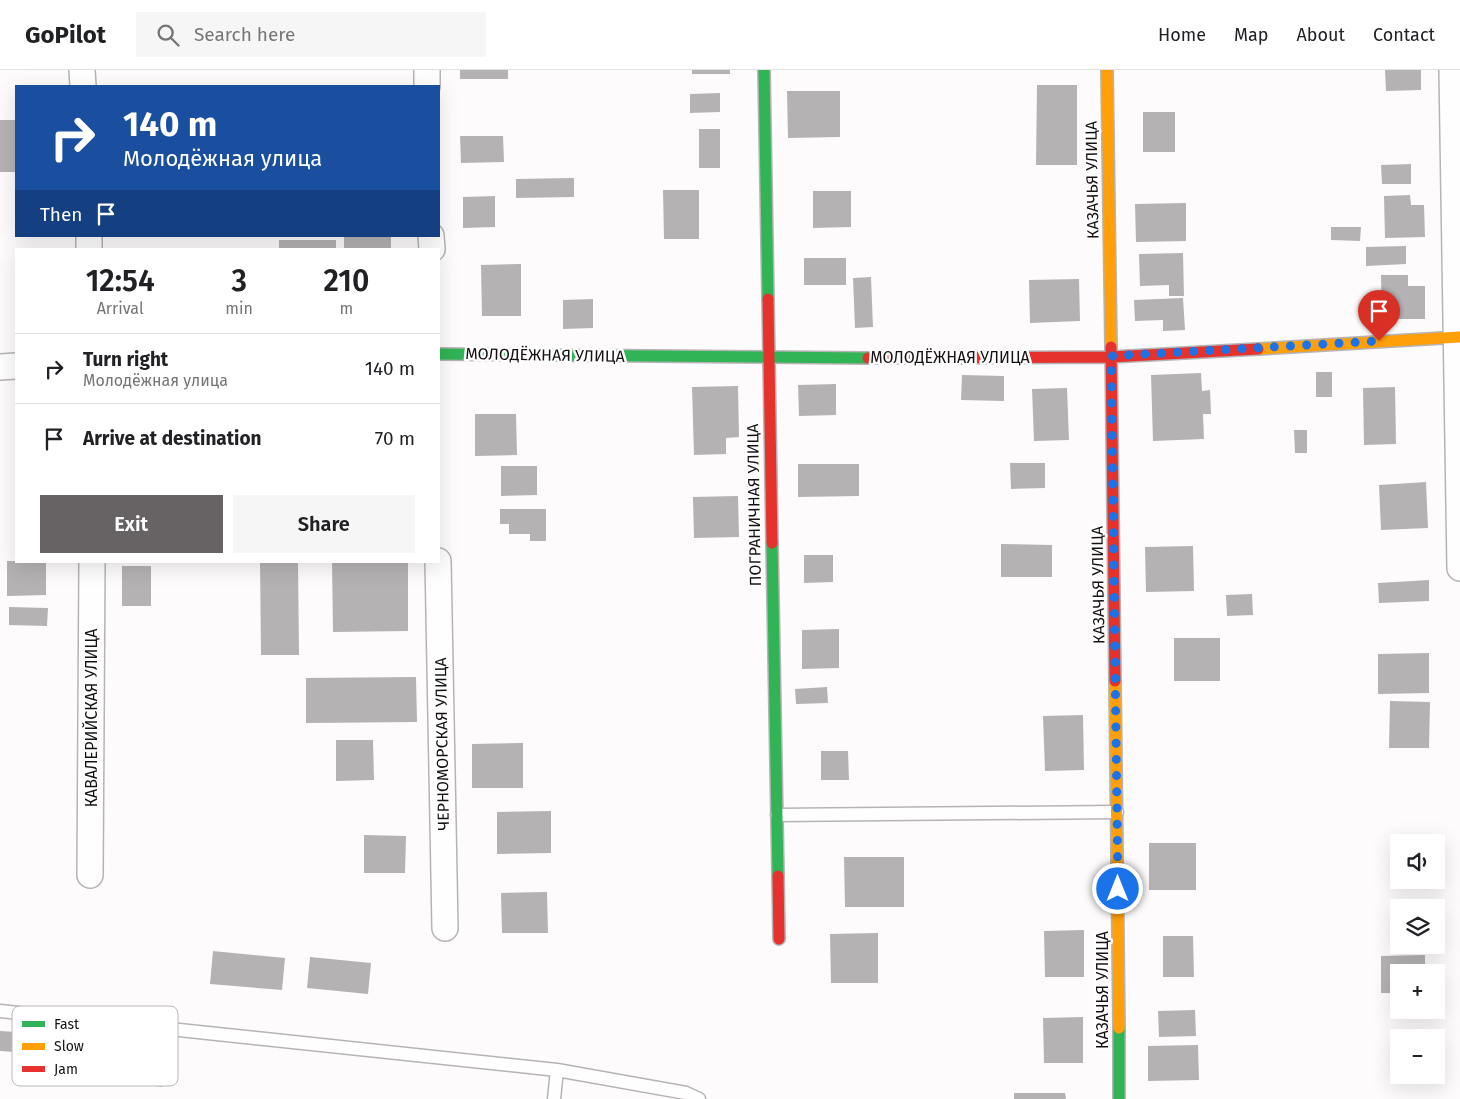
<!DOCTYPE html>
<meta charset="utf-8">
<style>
:root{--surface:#fff;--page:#f6f6f6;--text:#202124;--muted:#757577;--line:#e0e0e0;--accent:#676365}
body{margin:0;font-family:"Fira Sans",sans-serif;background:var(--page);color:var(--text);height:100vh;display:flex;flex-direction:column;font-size:19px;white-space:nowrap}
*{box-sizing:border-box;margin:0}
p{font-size:16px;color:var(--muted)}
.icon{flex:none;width:28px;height:28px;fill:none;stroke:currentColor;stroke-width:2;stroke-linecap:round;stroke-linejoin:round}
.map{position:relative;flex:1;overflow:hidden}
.side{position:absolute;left:15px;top:178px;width:425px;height:315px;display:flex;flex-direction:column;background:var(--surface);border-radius:0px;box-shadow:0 5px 20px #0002}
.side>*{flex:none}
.top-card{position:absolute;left:15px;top:15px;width:425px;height:152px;border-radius:0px;box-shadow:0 5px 20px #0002;background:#1a4fa0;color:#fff;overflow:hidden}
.fabs{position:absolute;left:1390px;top:764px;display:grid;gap:10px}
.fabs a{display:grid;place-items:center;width:55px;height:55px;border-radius:0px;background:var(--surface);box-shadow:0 5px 20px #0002;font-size:25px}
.pin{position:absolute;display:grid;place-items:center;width:42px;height:42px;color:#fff;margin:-51px -21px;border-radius:50% 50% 50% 0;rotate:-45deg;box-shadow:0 0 5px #0007}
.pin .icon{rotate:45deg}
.me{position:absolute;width:55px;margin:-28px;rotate:0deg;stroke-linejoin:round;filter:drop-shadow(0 0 4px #0008)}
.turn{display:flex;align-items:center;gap:18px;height:105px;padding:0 25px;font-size:22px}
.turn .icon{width:65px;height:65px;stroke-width:2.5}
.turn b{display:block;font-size:35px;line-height:42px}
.then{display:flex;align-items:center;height:48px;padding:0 25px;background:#0003;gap:10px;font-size:19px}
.eta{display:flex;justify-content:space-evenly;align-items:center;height:85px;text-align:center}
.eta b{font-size:30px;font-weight:600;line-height:35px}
.action{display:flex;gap:10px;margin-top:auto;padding:10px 25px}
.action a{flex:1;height:58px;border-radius:0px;background:var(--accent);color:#fff;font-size:20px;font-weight:600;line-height:58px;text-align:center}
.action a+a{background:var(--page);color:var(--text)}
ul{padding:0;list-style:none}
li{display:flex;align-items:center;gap:15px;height:70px;padding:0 25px;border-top:1px solid var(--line)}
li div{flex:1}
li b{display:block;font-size:19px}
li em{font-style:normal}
header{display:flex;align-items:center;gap:30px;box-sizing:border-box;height:70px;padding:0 25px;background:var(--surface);border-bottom:1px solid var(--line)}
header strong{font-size:24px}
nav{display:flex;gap:28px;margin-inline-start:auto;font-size:18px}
.search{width:350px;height:45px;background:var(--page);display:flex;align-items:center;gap:12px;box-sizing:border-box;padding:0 18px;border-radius:0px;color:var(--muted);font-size:19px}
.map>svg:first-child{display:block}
</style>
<header>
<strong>GoPilot</strong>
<div class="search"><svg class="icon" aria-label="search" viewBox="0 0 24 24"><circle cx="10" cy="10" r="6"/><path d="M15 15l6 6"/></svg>Search here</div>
<nav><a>Home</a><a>Map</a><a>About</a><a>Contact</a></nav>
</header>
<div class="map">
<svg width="1460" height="1029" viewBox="0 0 1460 1029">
<rect width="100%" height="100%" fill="#fefbfd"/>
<path fill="#b5b2b4" d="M460,0H508V9H460Z
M692,0H730V4H692Z
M1385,0H1421V20L1386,21Z
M1037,15H1077V95H1036Z
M787,21H840V67L788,68Z
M720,23V42L690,43V24Z
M1143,42H1175V82H1143Z
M0,50H16V102H0Z
M699,59H720V98H699Z
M460,66H503L504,92L461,93Z
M1411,94V114H1382L1381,95Z
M574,108V127L516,128V109Z
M663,120H699V169H664Z
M813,121H851V157L813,158Z
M1410,125L1411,135H1424L1425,167L1385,168L1384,126Z
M495,126V157L463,158V127Z
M1186,133V171L1136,172L1135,134Z
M1331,157H1361L1360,171L1331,170Z
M344,166H391V179H344Z
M279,170H336V179H279Z
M1406,176V194L1366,196V177Z
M1183,183L1184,226H1169V215L1140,216L1139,184Z
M804,188H846V215H804Z
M521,194V246H482L481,195Z
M1381,205H1408V216H1425V249H1382Z
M871,207L873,257L855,258L853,208Z
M1079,209L1080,251L1030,253L1029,210Z
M1183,228L1185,260L1163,261V250L1135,251L1134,230Z
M593,229V258L563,259V230Z
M1316,302H1332V327H1316Z
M1201,303L1202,321L1210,320L1211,344H1203L1204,369L1153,371L1151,305Z
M962,305L1004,306V331L961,330Z
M836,314V345L799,346L798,315Z
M738,316L739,367L726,368V384L694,385L692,317Z
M1395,317L1396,374L1364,375L1363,318Z
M1067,318L1069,370L1034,371L1032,319Z
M475,344H516L517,385L475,386Z
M1294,360H1307V383H1295Z
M1010,393H1045V418L1011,419Z
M798,394H859V426L798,427Z
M501,396H537V425L501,426Z
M1426,412L1428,458L1381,460L1379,415Z
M738,426L739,467L694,468L693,427Z
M500,439H546V471H530V464H509V454H500Z
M1001,474L1052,475V507H1001Z
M1193,476L1194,521L1146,522L1145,477Z
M804,485H833V512L804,513Z
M7,491H46V525L7,526Z
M260,491H298L299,585H261Z
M332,491H408V561L333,562Z
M122,496H151V536H122Z
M1429,510V531L1379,533L1378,513Z
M1252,524L1253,545L1227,546L1226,525Z
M9,537L48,538L47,556L9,555Z
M839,559V598L802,599V560Z
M1174,568H1220V611H1174Z
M1429,583V623L1378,624V584Z
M416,607L417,652L306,653V608Z
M827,617L828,633L796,634L795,619Z
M1390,631L1430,632L1429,678H1389Z
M1083,645L1084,700L1045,701L1043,646Z
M336,670H373L374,710L336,711Z
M523,673V718H472V674Z
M821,681H848L849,710H821Z
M551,741V783L497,784V742Z
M364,765L406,766L405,803H364Z
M1149,773H1196V820H1149Z
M844,787H904V837H845Z
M547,822L548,863H502L501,823Z
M1084,860V907H1045L1044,861Z
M878,863V913H831L830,864Z
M1163,866H1193L1194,907H1163Z
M213,881L285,888L282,920L210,914Z
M1425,885V902H1399V923H1381V886Z
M310,887L371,893L368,924L307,918Z
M1195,940L1196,966L1159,967L1158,941Z
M1083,947V993H1044L1043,948Z
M0,961L16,962L14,982L0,981Z
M63,966L168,979L163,1017L57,1004Z
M1198,975L1199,1010L1148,1011V976Z
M1014,1023H1065L1066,1029H1014Z"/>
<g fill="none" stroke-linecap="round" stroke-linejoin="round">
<defs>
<path id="lane" d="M777,745L1117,742
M0,941L557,1000L686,1023L699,1029
M554,1029L557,1000"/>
<path id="street" d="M82,0L83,16
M427,0V16
M1452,0L1460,498
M89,166V179
M431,166L432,179
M0,297L16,296
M438,491L445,858
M90,805L92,491"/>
<path id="fast" d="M764,0L768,229
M439,284L868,288
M772,473L778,806
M1119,958V1029"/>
<path id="slow" d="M1107,0L1111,277
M1258,279L1460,267
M1115,611L1119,958"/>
<path id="jam" d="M768,229L772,473
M1111,277L1115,611
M868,288L1111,287L1258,279
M778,806L779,869"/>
</defs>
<use href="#lane" stroke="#b6b3b5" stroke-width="15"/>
<use href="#street" stroke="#b6b3b5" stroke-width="28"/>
<use href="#fast" stroke="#b6b3b5" stroke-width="14"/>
<use href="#slow" stroke="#b6b3b5" stroke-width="14"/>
<use href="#jam" stroke="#b6b3b5" stroke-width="14"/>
<use href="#lane" stroke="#fffeff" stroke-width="12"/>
<use href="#street" stroke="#fffeff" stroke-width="25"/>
<use href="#fast" stroke="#30b455" stroke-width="11"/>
<use href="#slow" stroke="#ff9f0a" stroke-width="11"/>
<use href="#jam" stroke="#e5322d" stroke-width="11"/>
</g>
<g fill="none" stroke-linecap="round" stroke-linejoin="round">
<path stroke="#1a73e8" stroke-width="9" stroke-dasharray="0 16.2" d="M1118,819L1111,286L1379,271"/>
</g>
<g text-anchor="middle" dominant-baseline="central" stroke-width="5" stroke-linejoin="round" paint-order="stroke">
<g font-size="16" fill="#151113" stroke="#fff">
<text transform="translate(1092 110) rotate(-91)">КАЗАЧЬЯ УЛИЦА</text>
<text transform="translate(545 285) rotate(1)">МОЛОДЁЖНАЯ УЛИЦА</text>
<text x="950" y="287">МОЛОДЁЖНАЯ УЛИЦА</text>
<text transform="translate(754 435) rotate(-91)">ПОГРАНИЧНАЯ УЛИЦА</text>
<text transform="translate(1098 515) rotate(-91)">КАЗАЧЬЯ УЛИЦА</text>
<text transform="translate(91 648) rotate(-90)">КАВАЛЕРИЙСКАЯ УЛИЦА</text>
<text transform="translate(442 674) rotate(-91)">ЧЕРНОМОРСКАЯ УЛИЦА</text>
<text transform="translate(1102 920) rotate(-90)">КАЗАЧЬЯ УЛИЦА</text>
</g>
</g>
<rect x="12" y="936" width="166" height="80" rx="8" fill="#fff" stroke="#b9b8b8" stroke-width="1"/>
<rect x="22" y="951" width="23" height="6" fill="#30b455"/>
<rect x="22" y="973" width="23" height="7" fill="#ff9f0a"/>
<rect x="22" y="996" width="23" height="6" fill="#e5322d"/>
<g font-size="14" fill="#151113">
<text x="54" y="959">Fast</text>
<text x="54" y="981">Slow</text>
<text x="54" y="1004">Jam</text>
</g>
</svg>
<div class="fabs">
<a><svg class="icon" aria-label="sound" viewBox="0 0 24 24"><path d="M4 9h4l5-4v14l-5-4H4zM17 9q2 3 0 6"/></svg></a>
<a><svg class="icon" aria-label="layers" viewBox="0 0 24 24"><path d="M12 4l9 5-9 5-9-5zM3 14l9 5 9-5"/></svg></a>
<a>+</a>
<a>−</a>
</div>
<div class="pin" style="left:1379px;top:271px;background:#d93025"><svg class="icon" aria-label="arrive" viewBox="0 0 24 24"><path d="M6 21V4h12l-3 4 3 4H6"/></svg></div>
<svg class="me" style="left:1118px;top:819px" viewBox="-20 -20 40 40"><circle r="17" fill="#1a73e8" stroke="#fff" stroke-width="3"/><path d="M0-11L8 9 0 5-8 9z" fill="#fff"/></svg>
<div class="top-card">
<div class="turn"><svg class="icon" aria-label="right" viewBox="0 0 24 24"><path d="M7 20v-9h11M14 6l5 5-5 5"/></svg><div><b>140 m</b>Молодёжная улица</div></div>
<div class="then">Then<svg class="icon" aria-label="arrive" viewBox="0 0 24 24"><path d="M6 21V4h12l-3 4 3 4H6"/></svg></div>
</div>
<section class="side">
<div class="eta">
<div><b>12:54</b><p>Arrival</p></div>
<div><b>3</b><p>min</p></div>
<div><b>210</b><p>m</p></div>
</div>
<ul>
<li><svg class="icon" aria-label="right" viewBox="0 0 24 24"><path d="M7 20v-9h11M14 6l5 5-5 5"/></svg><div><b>Turn right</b><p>Молодёжная улица</p></div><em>140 m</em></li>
<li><svg class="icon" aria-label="arrive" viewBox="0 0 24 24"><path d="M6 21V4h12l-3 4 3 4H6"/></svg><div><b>Arrive at destination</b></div><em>70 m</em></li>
</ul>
<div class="action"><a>Exit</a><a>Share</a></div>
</section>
</div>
